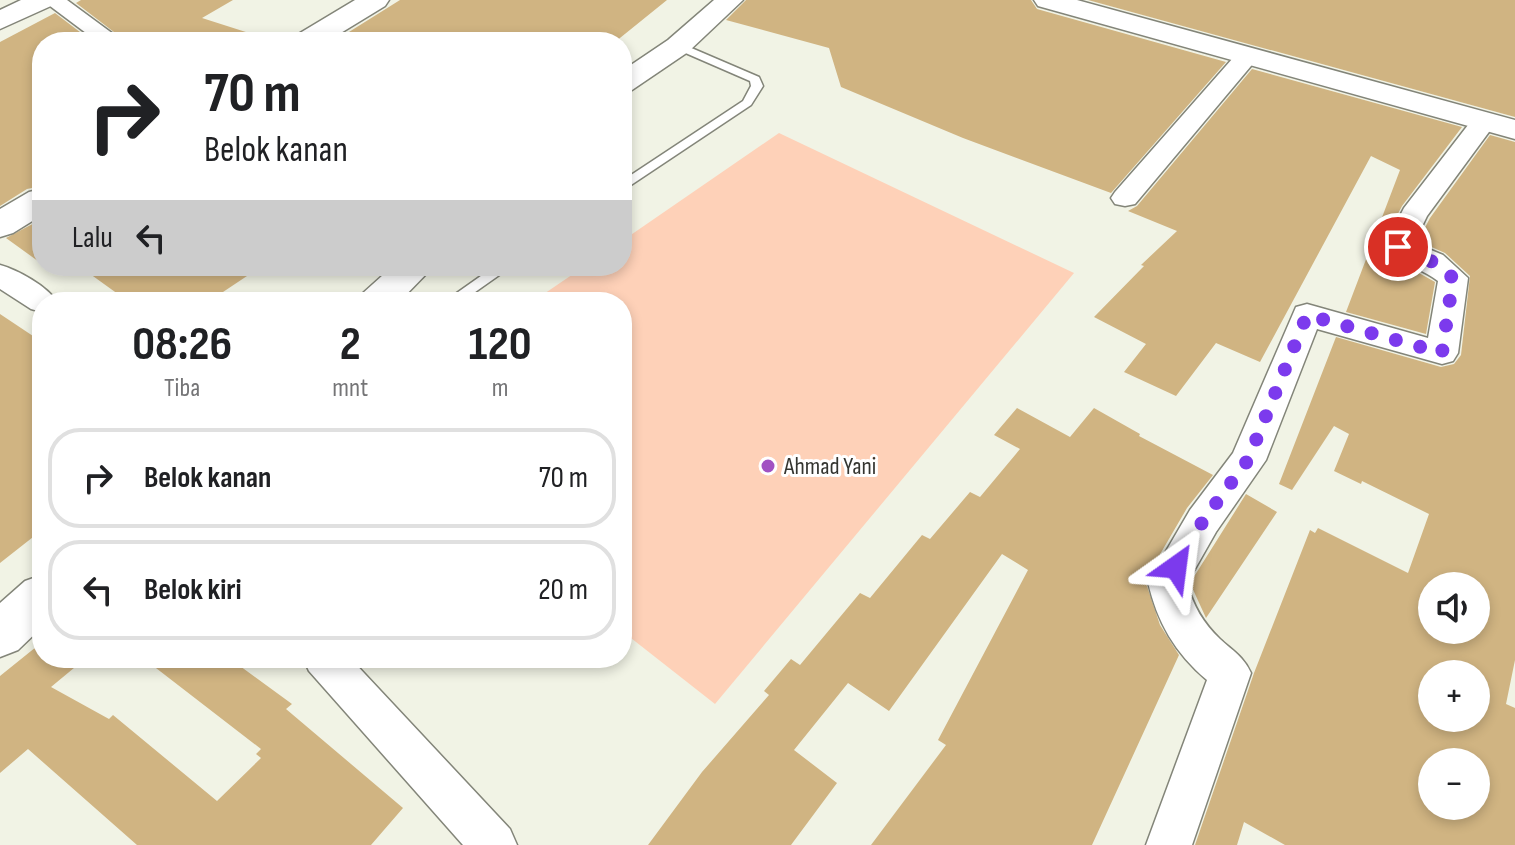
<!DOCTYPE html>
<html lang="id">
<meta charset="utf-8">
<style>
:root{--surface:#fff;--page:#f2f2f2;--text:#202124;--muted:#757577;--line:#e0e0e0}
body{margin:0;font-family:"Sofia Sans Condensed",sans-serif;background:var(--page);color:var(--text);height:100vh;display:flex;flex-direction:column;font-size:30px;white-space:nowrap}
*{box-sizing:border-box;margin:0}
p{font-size:26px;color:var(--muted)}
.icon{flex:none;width:44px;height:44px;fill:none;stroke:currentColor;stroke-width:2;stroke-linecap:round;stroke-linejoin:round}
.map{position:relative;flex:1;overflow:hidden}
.panel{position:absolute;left:32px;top:292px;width:600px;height:376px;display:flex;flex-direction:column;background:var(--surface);border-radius:32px;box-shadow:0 4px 12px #0003}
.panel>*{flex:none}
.top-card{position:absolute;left:32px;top:32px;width:600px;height:244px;border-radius:32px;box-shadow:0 4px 12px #0003;background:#fff;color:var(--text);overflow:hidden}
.buttons{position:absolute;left:1418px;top:572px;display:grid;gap:16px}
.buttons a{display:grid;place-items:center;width:72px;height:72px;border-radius:50%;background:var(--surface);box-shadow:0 4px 12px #0003;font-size:40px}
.pin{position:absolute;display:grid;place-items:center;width:68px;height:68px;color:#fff;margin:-34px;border:4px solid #fff;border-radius:50%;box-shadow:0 2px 8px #0007}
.me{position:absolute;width:88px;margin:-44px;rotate:31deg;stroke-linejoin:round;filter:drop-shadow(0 0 6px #0008)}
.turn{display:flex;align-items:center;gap:28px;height:168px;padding:0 40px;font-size:36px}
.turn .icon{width:104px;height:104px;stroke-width:2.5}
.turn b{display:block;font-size:56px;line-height:68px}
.then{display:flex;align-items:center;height:76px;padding:0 40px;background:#0003;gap:16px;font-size:30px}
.eta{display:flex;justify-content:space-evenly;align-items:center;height:136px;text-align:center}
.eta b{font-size:48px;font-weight:700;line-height:56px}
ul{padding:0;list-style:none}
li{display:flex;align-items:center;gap:24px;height:100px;margin:0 16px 12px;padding:0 24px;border:4px solid var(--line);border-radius:32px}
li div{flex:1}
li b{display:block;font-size:30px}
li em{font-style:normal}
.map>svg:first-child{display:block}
</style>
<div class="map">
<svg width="1515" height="845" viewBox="0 0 1515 845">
<rect width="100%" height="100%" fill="#f1f3e5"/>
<path fill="#fed1b8" d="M779,133L1074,273L715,704L622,631V302H532L585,266H622V241Z"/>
<path fill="#d0b482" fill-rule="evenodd" d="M81,0H233L202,18L258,36L257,42H127L76,3Z
M400,0H667L615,42H333Z
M746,0H1031L1037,9L1226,62L1111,193L963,138L841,87L829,48L726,20Z
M1088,0H1515V117Z
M55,13L93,42H42V186L27,189L0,206V42Z
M1252,69L1462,127L1402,206L1381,246L1392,258L1435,282L1426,334L1346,312L1400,170L1371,156L1260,362L1216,343L1176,396L1124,372L1146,344L1094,317L1144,266L1141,265L1177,231L1128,211L1137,206Z
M1490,135L1515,142V660L1506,704L1515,708V845H1285L1244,822L1237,845H1195L1254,673L1310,530L1315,533L1318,528L1408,573L1429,514L1362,481L1361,484L1334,471L1349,434L1334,426L1292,490L1279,484L1336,337L1441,367L1454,364L1461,355L1470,276L1445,253L1418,241L1430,218ZM1432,586H1476V630H1432ZM1432,674H1476V718H1432ZM1432,762H1476V806H1432Z
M42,219V264L6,238Z
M79,266H262L208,302H129Z
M0,314L42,342V530L0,563Z
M1017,408L1070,437L1094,408L1140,434L1139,436L1213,475L1187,508L1145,580L1160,625L1179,655L1092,845H871L946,745L938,740L1028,570L1002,554L889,711L848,683L794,750L837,783L791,845H648L702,772L769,695L764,691L791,659L800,665L860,593L870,598L922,535L930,539L970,492L980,497L1020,449L994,435Z
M1246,494L1277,512L1206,618L1190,583Z
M36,647L42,653V658H86L51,687L109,719L113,715L217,801L261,758L256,754L261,749L143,658H229L292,704L286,709L403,808L371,845H137L28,749L0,773V676Z"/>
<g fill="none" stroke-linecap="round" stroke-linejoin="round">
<defs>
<path id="service" d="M674,44H682L759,77L763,86L751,105L622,191V181L743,101L751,86L750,81L674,48Z
M495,266H512L461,302H444Z"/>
<path id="minor" d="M42,0H67L124,42H98Z
M1248,48L1256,50L1260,55L1256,60L1135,204L1125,206L1115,204L1111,198L1115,192L1240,50Z
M1484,113L1493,116L1497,121L1427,216L1414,243L1443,255L1468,278L1458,353L1453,361L1442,364L1317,329L1266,460L1216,532L1187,583C1193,606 1203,623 1220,639C1233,651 1244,657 1251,673L1192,845H1146L1207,680C1175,653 1157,622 1148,582L1190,510L1233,453L1296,307L1307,304L1428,338L1438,281C1423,269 1391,259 1384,247L1404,208L1475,116Z
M0,265C18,270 47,286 57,302H42V312L31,309L0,289Z
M303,658H350L510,829L517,845H463L309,671Z"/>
<path id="tertiary" d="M21,0H55L51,6L0,29V10Z
M714,0H743L688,52L632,90L622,93V71L668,40Z
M1034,0H1077L1515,120V139L1038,6Z
M393,266H434L399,302H357L363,293Z
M42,575V627L18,650L0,657V603L25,581Z"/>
<path id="secondary" d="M355,0H389L385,6L326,42H290L295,36Z
M42,189V215L13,233L0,237V209L29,192Z"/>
</defs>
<use href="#service" stroke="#838579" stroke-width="3"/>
<use href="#minor" stroke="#838579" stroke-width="3"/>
<use href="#tertiary" stroke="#838579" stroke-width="3"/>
<use href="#secondary" stroke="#838579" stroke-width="3"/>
<use href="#service" fill="#fff" fill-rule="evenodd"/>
<use href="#minor" fill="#fff" fill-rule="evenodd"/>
<use href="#tertiary" fill="#fff" fill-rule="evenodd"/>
<use href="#secondary" fill="#fff" fill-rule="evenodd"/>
</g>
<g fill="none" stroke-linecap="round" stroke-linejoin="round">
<path stroke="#7c3aed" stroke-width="14" stroke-dasharray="0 25.2" d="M1176,567L1203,521L1248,460L1307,315L1442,353L1453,278L1433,262L1398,247"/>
</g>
<circle fill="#a152c3" stroke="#fff" stroke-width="3" cx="768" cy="466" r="8"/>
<g text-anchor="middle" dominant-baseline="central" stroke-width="6" stroke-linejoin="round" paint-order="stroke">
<g font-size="24" fill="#343530" stroke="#fff" text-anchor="start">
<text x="784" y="466">Ahmad Yani</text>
</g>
</g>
</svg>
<div class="buttons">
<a><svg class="icon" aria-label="sound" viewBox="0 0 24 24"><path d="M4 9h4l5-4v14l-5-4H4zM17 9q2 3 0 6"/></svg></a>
<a>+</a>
<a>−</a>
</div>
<div class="pin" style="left:1398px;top:247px;background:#d93025"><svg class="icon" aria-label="arrive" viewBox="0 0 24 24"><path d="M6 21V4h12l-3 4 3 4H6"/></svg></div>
<svg class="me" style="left:1176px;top:567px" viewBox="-20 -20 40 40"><path d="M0-17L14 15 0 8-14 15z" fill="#7c3aed" stroke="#fff" stroke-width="4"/></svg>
<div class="top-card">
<div class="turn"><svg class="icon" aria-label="right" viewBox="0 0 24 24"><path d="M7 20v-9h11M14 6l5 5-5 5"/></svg><div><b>70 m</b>Belok kanan</div></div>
<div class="then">Lalu<svg class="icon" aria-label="left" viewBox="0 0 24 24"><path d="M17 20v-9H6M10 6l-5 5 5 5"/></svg></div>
</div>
<section class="panel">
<div class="eta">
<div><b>08:26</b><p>Tiba</p></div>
<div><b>2</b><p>mnt</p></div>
<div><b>120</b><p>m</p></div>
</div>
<ul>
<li><svg class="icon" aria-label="right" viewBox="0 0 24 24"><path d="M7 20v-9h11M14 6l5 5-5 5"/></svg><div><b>Belok kanan</b></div><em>70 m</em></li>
<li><svg class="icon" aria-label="left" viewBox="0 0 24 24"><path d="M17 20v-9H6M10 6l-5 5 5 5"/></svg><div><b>Belok kiri</b></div><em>20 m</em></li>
</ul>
</section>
</div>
